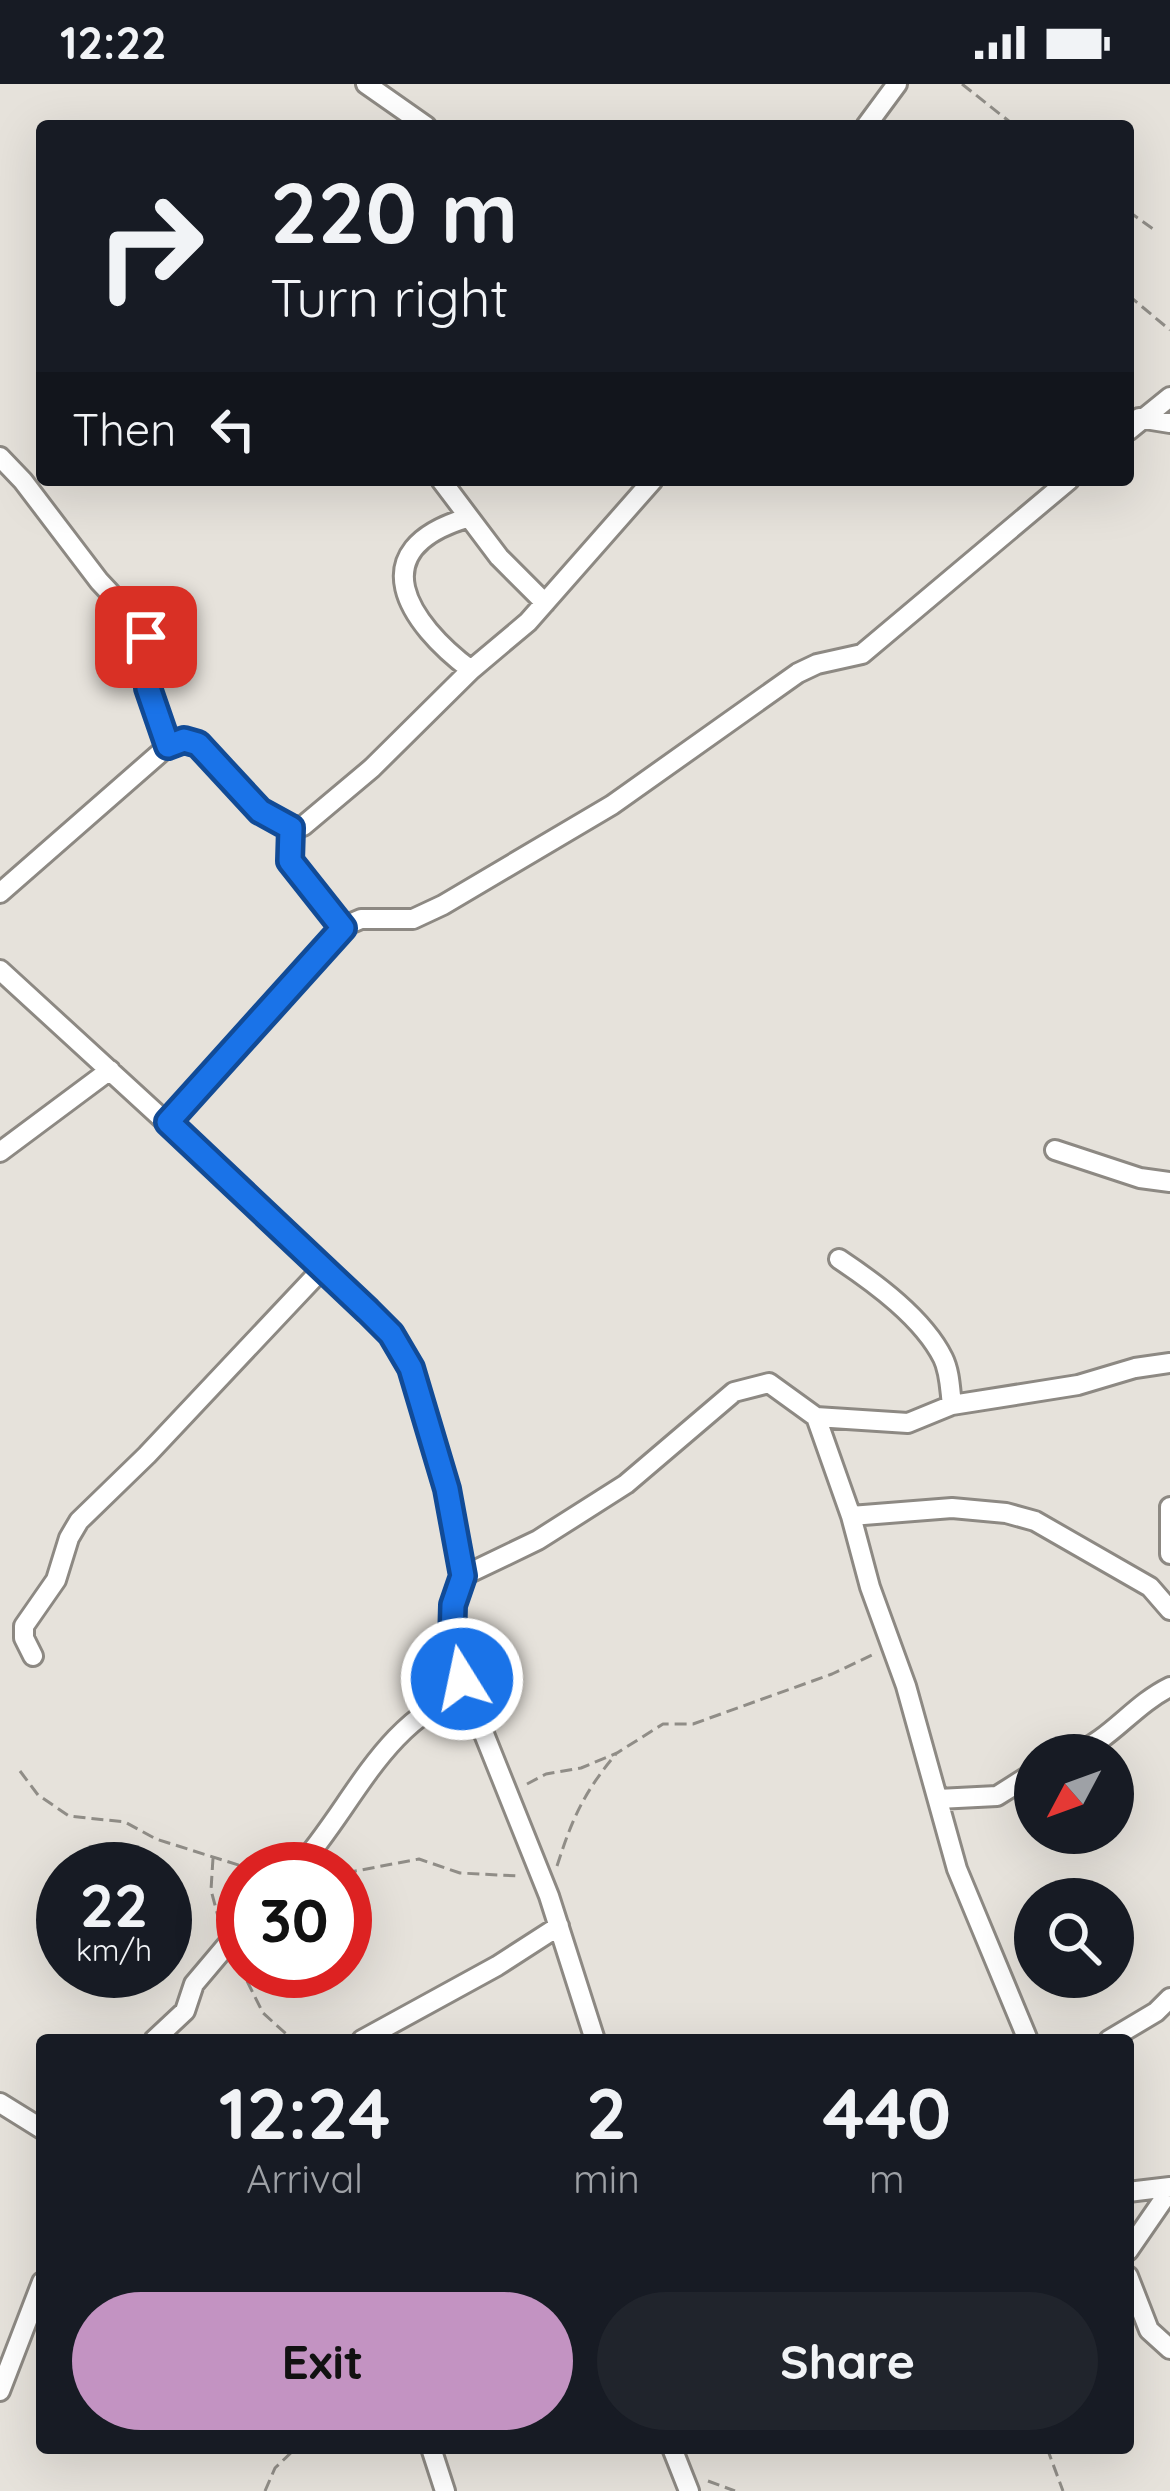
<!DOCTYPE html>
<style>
:root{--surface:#171b24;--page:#20242c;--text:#f1f3f6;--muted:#9ea1a6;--accent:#c393c2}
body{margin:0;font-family:Quicksand,sans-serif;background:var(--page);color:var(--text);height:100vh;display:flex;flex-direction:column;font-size:45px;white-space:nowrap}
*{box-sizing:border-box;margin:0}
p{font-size:39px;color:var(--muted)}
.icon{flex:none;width:66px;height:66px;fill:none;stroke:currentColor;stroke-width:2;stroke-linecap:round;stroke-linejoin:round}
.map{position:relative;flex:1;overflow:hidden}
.details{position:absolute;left:36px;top:1950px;width:1098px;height:420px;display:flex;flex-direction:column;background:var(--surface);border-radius:12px;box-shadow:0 12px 48px #0002}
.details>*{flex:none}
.top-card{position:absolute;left:36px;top:36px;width:1098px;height:366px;border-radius:12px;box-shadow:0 12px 48px #0002;background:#171b24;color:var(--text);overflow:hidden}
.needle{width:78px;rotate:229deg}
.buttons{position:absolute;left:1014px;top:1650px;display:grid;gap:24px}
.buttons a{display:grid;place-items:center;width:120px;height:120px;border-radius:50%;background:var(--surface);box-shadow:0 12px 48px #0002;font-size:60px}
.speed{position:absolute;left:36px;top:1758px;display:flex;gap:24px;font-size:60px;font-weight:700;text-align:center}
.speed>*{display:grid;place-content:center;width:156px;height:156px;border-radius:50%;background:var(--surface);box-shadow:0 12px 48px #0002;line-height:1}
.speed small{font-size:30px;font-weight:400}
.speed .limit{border:18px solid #d22;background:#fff;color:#111}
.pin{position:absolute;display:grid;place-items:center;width:102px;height:102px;color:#fff;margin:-51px;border-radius:24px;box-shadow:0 6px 18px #0006}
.me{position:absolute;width:132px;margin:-66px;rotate:350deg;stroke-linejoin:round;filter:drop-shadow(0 0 9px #0008)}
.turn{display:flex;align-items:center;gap:42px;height:252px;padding:0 36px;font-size:54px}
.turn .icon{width:156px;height:156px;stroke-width:2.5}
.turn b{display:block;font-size:84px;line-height:102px}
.then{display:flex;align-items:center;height:114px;padding:0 36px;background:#0003;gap:24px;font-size:45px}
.eta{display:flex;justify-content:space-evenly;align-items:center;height:204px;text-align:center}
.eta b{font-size:72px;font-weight:700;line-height:84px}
.cta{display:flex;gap:24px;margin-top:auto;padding:24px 36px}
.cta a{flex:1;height:138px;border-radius:72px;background:var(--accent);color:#111;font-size:48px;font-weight:700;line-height:138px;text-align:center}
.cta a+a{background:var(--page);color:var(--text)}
.status{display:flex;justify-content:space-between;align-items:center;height:84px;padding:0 60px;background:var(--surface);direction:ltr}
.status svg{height:33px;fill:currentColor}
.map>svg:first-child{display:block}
</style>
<div class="status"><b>12:22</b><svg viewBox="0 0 49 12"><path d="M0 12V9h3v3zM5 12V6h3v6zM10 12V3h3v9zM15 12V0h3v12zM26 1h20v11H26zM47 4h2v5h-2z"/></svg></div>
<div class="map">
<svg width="1170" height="2407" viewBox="0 0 1170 2407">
<rect width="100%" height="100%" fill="#e6e2db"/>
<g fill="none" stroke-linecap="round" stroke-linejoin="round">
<defs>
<path id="minor" d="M366,0L426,42
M866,42L897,0
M1139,334L1170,339
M1128,347L1170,313
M0,373L23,397L99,497L142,543L148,572V604L168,662L0,809
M441,396L499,473L545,519
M467,434C360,466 408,539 471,586
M168,662L184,656L198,660C232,683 255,748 303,742L372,684L471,586L528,538L653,396
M291,744L290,777L342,844
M0,886L324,1183L391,1250L420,1308L458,1453L463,1492L453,1521L452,1558L462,1595L549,1812L595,1956
M168,1038L347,841L361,835H413L443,821L612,721L798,589L817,580L862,570L1069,396
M1055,1066L1140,1094L1170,1098
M0,1068L110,986
M839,1175C875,1199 923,1234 943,1274C950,1288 950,1306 952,1321
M816,1333L851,1432L870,1503L906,1602L957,1785L1028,1956
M1170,1423V1470
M851,1432L952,1424L1006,1429L1035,1437L1150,1503L1170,1526
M463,1492L538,1456L626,1400L734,1308L769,1299L816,1333L908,1339L952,1321L1078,1301L1135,1284L1170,1279
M33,1572L24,1554V1542L56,1496L69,1454L79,1437L147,1371L324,1183
M1072,1671C1111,1656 1133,1621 1170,1603
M938,1715L997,1712L1035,1688
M297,1785C353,1723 382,1637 467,1607
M154,1956L185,1927L194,1900L243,1842
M362,1956L497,1882L559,1842
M1109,1956L1156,1928L1170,1914
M0,2019L42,2045
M1128,2108L1170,2103
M1128,2167L1170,2106
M1128,2192L1149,2246L1170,2265
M0,2307L42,2198
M431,2364L445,2407
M672,2364L689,2407"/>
</defs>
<use href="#minor" stroke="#8d8983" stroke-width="24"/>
<path stroke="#908d87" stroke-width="3" stroke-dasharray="12 6" stroke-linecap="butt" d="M962,0L1015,42
M1128,127L1156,147
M1128,211L1170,246
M20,1687L38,1711L69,1732L125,1738L156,1755L251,1785
M527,1700L546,1690L581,1684L617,1669L663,1640H693L832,1590L872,1571
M213,1774L211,1806L220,1840
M557,1782C572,1735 584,1708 616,1670
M345,1789L419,1775L460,1789L519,1792
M239,1881L263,1929L293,1956
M1047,2364L1063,2407
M708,2397L735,2407
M265,2407L275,2384L296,2364"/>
<use href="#minor" stroke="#fff" stroke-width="18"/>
</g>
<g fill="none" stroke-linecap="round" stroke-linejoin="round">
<defs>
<path id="route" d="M146,553L148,604L168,662L184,656L198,660L260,727L291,744L290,777L343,844L168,1038L368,1227L391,1250L411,1284L447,1405L463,1492L453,1521L452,1558L462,1595"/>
</defs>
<use href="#route" stroke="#114b97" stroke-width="30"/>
<use href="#route" stroke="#1a73e8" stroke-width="21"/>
</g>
</svg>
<div class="buttons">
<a><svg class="needle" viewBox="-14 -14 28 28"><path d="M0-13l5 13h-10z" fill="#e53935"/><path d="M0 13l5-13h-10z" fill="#9ea1a6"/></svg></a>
<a><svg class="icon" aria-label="search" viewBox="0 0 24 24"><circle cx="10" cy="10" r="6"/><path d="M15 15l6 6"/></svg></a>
</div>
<div class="speed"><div>22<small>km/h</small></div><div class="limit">30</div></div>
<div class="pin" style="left:146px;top:553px;background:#d93025"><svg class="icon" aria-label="arrive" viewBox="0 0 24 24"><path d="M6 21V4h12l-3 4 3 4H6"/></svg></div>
<svg class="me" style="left:462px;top:1595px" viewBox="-20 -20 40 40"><circle r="17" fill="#1a73e8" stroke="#fff" stroke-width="3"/><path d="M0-11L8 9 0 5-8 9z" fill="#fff"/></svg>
<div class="top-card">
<div class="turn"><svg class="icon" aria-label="right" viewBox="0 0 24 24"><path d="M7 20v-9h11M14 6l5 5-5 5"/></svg><div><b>220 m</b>Turn right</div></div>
<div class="then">Then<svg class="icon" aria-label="left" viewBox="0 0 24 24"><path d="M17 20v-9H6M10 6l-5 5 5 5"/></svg></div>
</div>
<section class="details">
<div class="eta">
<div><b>12:24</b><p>Arrival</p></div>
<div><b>2</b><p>min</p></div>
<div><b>440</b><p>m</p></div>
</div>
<div class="cta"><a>Exit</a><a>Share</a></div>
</section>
</div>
